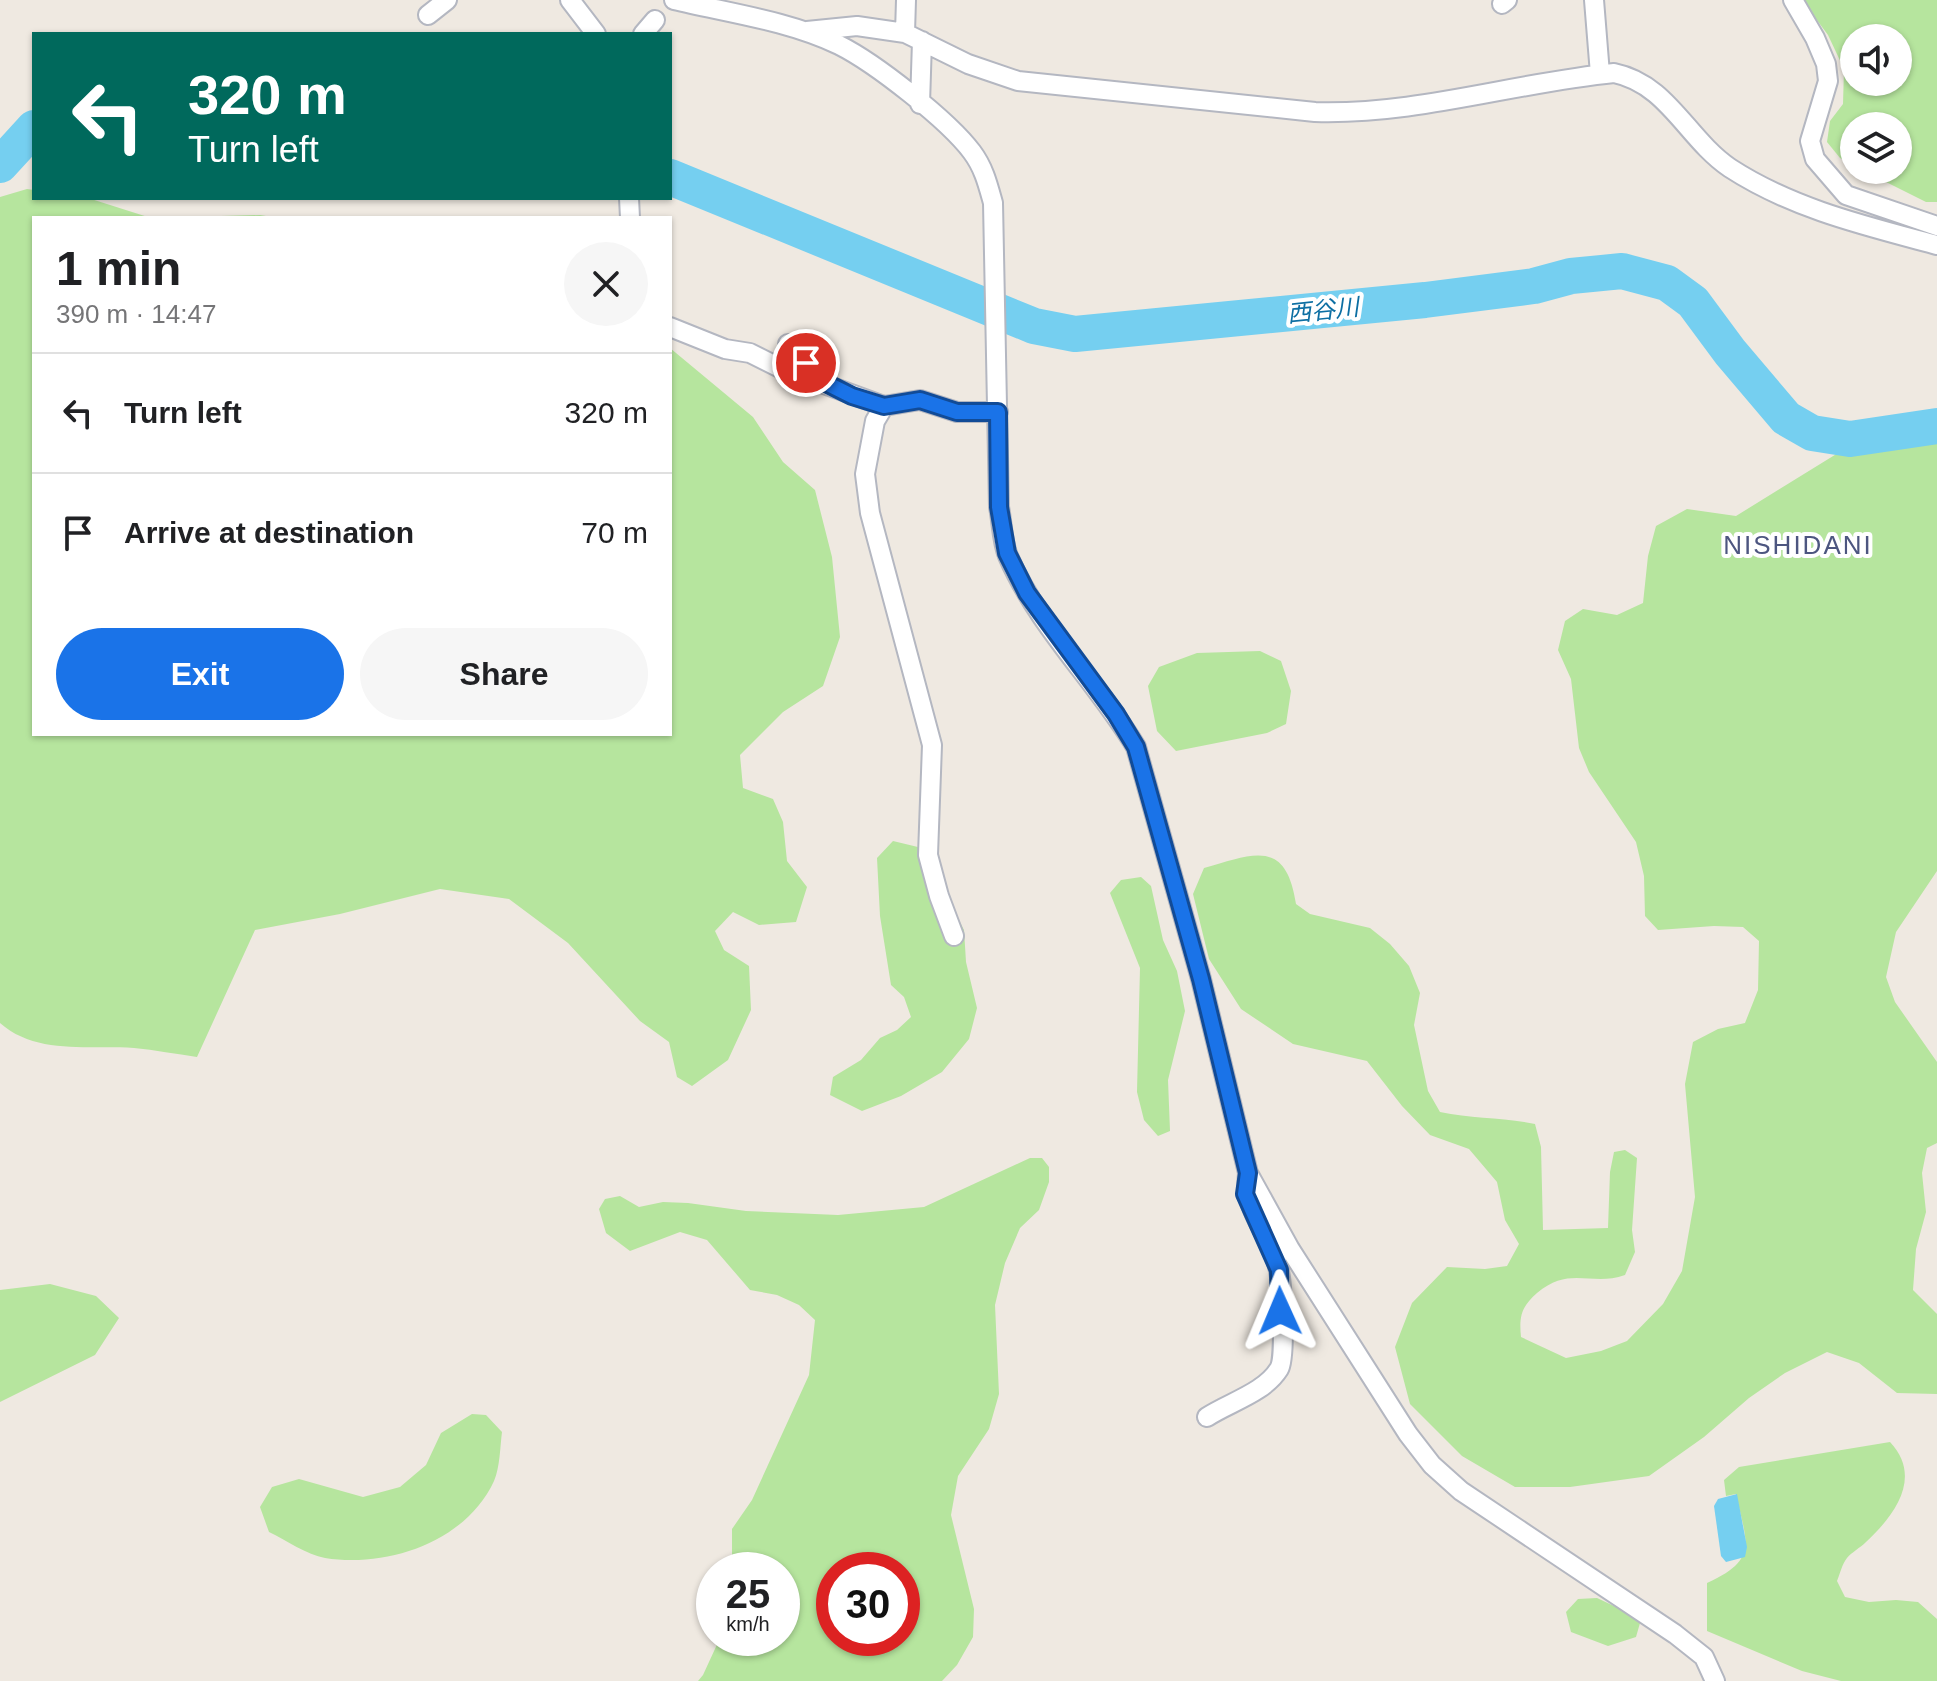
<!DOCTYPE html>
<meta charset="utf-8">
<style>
:root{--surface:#fff;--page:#f6f6f6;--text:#202124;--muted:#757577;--line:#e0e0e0;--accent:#1a73e8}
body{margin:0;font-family:Arial,"Noto Sans JP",sans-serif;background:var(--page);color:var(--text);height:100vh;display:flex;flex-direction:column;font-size:30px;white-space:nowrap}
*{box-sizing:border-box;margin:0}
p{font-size:26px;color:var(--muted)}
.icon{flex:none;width:44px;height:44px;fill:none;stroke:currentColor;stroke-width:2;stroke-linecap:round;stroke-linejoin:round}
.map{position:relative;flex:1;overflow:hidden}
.sheet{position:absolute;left:32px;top:216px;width:640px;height:520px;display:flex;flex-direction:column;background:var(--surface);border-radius:0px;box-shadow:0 2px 6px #0004}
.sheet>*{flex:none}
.top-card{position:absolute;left:32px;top:32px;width:640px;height:168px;border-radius:0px;box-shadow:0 2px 6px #0004;background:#00695c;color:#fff;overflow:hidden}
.fabs{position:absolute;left:1840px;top:24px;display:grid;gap:16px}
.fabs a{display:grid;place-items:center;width:72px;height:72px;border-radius:50%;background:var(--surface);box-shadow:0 2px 6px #0004;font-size:40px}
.speed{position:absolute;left:696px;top:1552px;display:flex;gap:16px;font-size:40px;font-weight:700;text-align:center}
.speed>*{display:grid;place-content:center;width:104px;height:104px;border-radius:50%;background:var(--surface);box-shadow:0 2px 6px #0004;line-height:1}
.speed small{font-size:20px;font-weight:400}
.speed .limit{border:12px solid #d22;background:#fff;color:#111}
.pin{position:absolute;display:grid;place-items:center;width:68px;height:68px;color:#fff;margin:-34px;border:4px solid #fff;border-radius:50%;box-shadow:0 2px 8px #0007}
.me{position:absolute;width:88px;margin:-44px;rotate:359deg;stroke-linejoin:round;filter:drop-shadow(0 0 6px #0008)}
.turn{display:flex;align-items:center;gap:28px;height:168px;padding:0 24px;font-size:36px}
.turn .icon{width:104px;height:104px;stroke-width:2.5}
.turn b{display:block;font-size:56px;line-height:68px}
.round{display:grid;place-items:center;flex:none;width:84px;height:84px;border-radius:42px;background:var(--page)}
.head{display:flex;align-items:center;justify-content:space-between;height:136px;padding:0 24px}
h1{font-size:48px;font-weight:700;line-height:60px}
.button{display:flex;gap:16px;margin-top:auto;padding:16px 24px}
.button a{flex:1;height:92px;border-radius:48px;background:var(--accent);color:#fff;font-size:32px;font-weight:700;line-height:92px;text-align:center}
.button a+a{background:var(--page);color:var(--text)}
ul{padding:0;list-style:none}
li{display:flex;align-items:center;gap:24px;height:120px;padding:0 24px;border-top:2px solid var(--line)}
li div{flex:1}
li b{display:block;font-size:30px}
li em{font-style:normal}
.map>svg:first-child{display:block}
</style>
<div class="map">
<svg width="1937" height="1681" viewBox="0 0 1937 1681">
<rect width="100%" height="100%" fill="#efe9e1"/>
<path fill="#b6e59e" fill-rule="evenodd" d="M1802,0H1937V202H1926L1862,170H1898V126H1854V166L1840,158L1827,142L1830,121L1843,104L1844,69L1828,35ZM1854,38H1898V82H1854Z
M27,189L34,190V198H88L151,218L260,215L278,218H34V734H670V348L753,417L783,462L815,490L832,557L840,637L823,686L783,712L740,755L743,788L773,799L783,822L787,861L807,887L796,922L759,925L733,912L715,931L724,950L749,966L751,1010L728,1060L692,1086L677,1077L669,1042L640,1021L568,943L509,899L440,889L340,914L255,930L197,1057C176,1054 155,1050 134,1048C89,1045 36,1055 0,1023V197Z
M1937,442V871L1896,932L1886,977L1895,1002L1937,1062V1143L1927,1148L1922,1173L1926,1212L1916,1249L1913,1290L1937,1314V1394L1897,1393L1859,1363L1827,1352L1785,1373L1749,1398L1704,1437L1649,1476L1570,1487H1515L1462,1456L1410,1404L1395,1347L1412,1303L1447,1267L1485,1269L1507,1266L1519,1244L1505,1220L1497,1182L1469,1149L1430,1135L1402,1106L1367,1061L1293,1044L1241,1009L1209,959L1193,894L1204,868C1255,853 1286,839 1296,904L1310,914L1370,928L1390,944L1409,966L1420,993L1414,1025L1428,1091L1440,1112C1472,1119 1503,1117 1535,1124L1541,1147L1543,1230L1608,1228L1610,1172L1614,1152L1625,1150L1637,1158L1632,1230L1635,1252L1625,1275C1591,1287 1570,1265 1537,1293C1521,1307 1519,1317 1521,1337L1566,1358L1601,1351L1627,1341L1663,1304L1682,1271L1695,1197L1685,1084L1693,1042L1718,1029L1745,1023L1758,990L1759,941L1743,927L1714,926L1658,930L1645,916L1644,876L1636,842L1589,772L1579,748L1571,679L1558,650L1565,621L1583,609L1617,615L1643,603L1648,556L1656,526L1687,509L1736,516L1838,453Z
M1260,651L1281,661L1291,691L1286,724L1267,733L1176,751L1157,731L1148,686L1159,667L1197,653Z
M893,841L922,848L964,930L966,962L977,1008L969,1039L942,1072L901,1096L862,1111L830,1095L833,1077L861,1060L880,1038L897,1030L911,1017L904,997L891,985L880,916L877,858Z
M1141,877L1151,886L1163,940L1177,971L1185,1011L1168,1080L1170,1131L1158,1136L1144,1120L1137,1092L1140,968L1110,893L1121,880Z
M1030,1158H1042L1049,1167V1182L1039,1210L1020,1228L1005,1263L995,1305L999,1394L989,1429L958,1476L951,1515L974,1609L973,1637L957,1665L942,1681H698L703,1675L720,1638H782V1570H732V1529L752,1500L809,1375L815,1320L799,1305L777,1295L750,1290L707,1240L680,1232L630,1251L606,1233L599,1209L605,1199L620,1196L639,1207L663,1202L688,1203L746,1211L838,1215L924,1207ZM834,1570H902V1638H834Z
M50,1284L96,1296L119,1318L95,1355L0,1402V1290Z
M472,1414L486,1415L502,1432C500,1447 500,1467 494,1481C466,1542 387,1568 325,1558C307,1555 286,1540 269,1532L260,1507L272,1487L299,1479L363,1497L400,1487L426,1465L441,1433Z
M1890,1442C1923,1477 1895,1515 1866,1542C1860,1548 1852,1552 1847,1558C1842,1564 1840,1574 1837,1581L1845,1597L1869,1602L1896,1600L1918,1602L1937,1619V1681H1841L1802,1671L1707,1631V1583C1760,1559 1746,1542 1736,1494L1726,1496L1724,1480L1739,1467Z
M1597,1598L1631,1614L1640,1623L1636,1637L1608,1646L1571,1632L1566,1612L1578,1599Z"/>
<path fill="#75cff0" d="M1737,1494L1747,1547L1745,1557L1726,1562L1721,1556L1714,1506L1718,1499Z"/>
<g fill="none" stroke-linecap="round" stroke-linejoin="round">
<path stroke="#75cff0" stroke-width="36" d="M0,165L34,128
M670,177L1034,326L1075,334L1425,300L1534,286L1571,276L1622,271L1667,283L1693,302L1730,352L1786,418L1812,433L1850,439L1937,426"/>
<defs>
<path id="street" d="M570,0L596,34
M674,0C729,13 789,21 839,45C875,63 948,120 972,152C984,168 988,185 993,203L999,507C1002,522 1002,541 1008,556C1038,626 1097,682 1136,747L1201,979L1248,1173L1290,1249L1408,1434L1432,1465L1461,1491L1675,1634L1704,1657L1715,1681
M1594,0L1600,74
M1793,0L1815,38L1826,64L1828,81L1810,141L1815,159L1846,195L1937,226
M1502,4L1507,0
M428,15L447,0
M807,31L857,26L905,33L968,64L1018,81L1315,112C1417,115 1513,83 1614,73C1668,84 1687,139 1730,168C1793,209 1866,226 1937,245
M905,33L906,0
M643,34L655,20
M920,104L922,41
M629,198L630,218
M670,327L725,349L750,353L780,368L884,406L920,400L957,412H998
M788,344L824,382
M884,406L875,421L865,474L870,513L932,745L928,855L939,896L954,936
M1207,1417C1230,1402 1264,1393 1279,1369C1286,1358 1282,1287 1279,1271C1273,1234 1243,1215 1248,1173"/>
</defs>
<use href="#street" stroke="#b4b7c1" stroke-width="22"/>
<use href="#street" stroke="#fff" stroke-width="18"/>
</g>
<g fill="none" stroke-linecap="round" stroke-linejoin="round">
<defs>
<path id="route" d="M806,363L824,382L852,396L884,406L920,400L957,412H998L999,507L1007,553L1027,593L1116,714L1136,747L1201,979L1248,1173L1245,1194L1279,1270L1280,1311"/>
</defs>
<use href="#route" stroke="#114b97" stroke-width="20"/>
<use href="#route" stroke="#1a73e8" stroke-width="14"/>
</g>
<g text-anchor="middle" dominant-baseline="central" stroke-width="8" stroke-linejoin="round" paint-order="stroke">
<g font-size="24" font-style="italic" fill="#0d6fa3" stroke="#fff">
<text transform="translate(1323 310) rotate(-6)">西谷川</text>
</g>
<g font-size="26" letter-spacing="2" fill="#4d5680" stroke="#fff">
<text x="1798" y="545">NISHIDANI</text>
</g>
</g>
</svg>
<div class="fabs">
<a><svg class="icon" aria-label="sound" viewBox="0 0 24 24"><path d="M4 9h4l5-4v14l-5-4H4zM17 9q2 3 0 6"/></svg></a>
<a><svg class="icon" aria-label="layers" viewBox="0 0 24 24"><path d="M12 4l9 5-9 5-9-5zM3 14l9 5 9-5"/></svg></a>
</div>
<div class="speed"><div>25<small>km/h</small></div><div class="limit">30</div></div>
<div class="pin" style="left:806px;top:363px;background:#d93025"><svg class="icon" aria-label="arrive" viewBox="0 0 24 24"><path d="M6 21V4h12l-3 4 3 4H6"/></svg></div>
<svg class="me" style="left:1280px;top:1311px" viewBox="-20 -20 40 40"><path d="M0-17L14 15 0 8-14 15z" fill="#1a73e8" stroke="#fff" stroke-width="4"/></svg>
<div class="top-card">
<div class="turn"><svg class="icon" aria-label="left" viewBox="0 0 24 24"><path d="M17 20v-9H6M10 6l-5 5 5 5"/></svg><div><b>320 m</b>Turn left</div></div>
</div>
<section class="sheet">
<div class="head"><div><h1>1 min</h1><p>390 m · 14:47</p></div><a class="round"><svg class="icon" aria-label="close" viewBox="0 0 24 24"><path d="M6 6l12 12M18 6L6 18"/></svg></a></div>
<ul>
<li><svg class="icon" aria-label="left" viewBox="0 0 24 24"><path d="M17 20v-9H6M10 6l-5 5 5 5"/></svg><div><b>Turn left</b></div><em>320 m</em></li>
<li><svg class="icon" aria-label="arrive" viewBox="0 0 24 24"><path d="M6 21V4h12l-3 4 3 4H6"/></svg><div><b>Arrive at destination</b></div><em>70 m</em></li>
</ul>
<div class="button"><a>Exit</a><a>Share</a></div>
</section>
</div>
